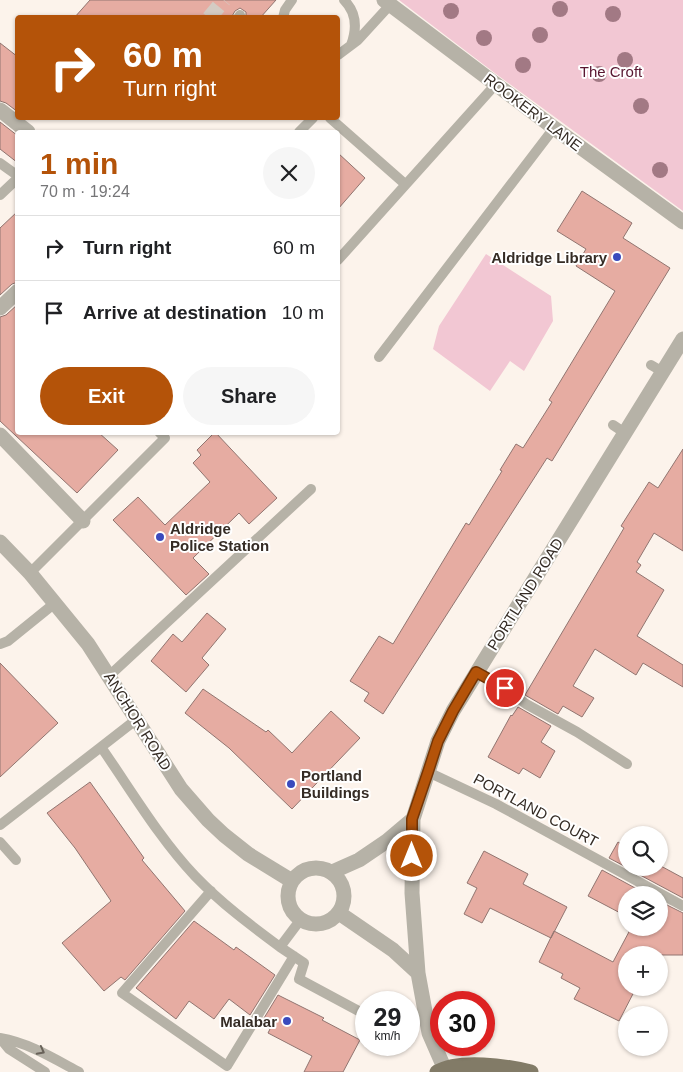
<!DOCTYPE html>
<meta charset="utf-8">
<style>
:root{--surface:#fff;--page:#f6f6f6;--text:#202124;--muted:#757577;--line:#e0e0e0;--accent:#b45309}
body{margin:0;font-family:Helvetica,sans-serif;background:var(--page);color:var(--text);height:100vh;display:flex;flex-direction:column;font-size:19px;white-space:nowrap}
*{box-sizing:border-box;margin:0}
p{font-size:16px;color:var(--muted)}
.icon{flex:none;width:28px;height:28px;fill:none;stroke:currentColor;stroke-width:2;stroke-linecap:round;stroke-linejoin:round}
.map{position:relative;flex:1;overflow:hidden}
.sheet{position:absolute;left:15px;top:130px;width:325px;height:305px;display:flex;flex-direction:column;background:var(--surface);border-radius:5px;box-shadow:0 1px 4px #0004}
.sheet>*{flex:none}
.top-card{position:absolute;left:15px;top:15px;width:325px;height:105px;border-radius:5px;box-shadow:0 1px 4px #0004;background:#b45309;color:#fff;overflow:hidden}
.buttons{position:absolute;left:618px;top:826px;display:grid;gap:10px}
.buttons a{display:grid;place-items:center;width:50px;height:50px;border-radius:50%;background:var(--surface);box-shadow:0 1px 4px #0004;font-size:25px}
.speed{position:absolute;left:355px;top:991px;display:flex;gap:10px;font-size:25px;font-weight:700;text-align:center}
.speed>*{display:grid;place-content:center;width:65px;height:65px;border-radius:50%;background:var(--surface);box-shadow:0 1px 4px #0004;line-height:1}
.speed small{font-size:12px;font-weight:400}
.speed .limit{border:8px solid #d22;background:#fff;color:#111}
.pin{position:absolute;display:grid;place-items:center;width:42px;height:42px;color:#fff;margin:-21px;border:2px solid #fff;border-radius:50%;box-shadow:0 1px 5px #0007}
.me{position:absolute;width:55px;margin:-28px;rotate:0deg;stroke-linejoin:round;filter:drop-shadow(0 0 4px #0008)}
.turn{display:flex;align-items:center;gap:18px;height:105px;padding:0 25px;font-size:22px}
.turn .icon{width:65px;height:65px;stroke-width:2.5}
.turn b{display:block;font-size:35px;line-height:42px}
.round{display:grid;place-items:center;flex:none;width:52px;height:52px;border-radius:26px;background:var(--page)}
.head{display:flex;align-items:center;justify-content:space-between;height:85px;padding:0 25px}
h1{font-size:30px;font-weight:800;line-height:38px;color:var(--accent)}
.cta{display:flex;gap:10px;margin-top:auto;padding:10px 25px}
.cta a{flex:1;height:58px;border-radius:30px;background:var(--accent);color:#fff;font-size:20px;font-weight:800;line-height:58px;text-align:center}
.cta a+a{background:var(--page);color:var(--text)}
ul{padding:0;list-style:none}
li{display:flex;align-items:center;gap:15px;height:65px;padding:0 25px;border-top:1px solid var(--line)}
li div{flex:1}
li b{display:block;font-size:19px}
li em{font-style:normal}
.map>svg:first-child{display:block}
</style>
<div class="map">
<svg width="683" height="1072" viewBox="0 0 683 1072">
<rect width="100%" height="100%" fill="#fcf3eb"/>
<path fill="#f2c7d3" d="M399,0H683V211L496,74Z
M486,254L551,296L553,321L524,371L510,361L490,391L433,349L439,326Z"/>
<path fill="#e6aca2" stroke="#917570" d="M90,0H276L260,18H246V12L240,8L235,11L231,18H74Z
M0,43L18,57V112L6,103L0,101Z
M0,122L18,136V163L0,149Z
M338,153L365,178L338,209Z
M582,191L632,223L623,238L670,268L552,461L547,458L383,714L364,701L369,693L350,681L379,636L393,644L466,523L469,525L502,471L500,470L516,444L523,448L552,402L549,400L615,291L576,266L586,249L557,231Z
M18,211V282L12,284L0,295V228Z
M18,304V432H98L118,450L77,493L0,421V317L6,315Z
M215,432L277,498L249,524L239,513L193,558L209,574L186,595L113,520L138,497L165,525L210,482L193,463L201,455L197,450Z
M683,449V551L654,533L637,562L641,565L636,572L664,590L637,636L683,665V687L643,663L636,675L595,649L573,686L594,698L582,717L563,706L558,714L525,695L624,528L621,526L649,482L658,488Z
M207,613L226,629L202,658L209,665L186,692L151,661L173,634L182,642Z
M0,663L58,723L0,777Z
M203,689L266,732L268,730L292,753L331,711L360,738L292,809L229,748L185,713Z
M518,707L551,726L541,742L555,751L540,778L523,768L519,774L488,757L511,715L512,716Z
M90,782L144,858L142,860L185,911L125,980L121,977L104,991L62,943L111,901L75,848L47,813Z
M618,842L626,847V867L609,858Z
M484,851L528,874L523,884L567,907L551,938L490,908L482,923L464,914L477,888L467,883Z
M659,865L683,878V898L627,868H659Z
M602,870L648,895H626V916L588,896Z
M659,901L683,913V955H626V988H636L619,1021L574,999L580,988L561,978L563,974L539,962L554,931L613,962L631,928H659Z
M194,921L234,950L236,947L275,975L250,1015L229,999L214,1019L189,1001L176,1019L136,988Z
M278,995L324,1018L322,1020L360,1040L343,1072H304L312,1056L268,1033L270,1029L261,1023Z"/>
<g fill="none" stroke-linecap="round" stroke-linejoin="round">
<path stroke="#d4cbc3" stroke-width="15" stroke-dasharray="15 8" stroke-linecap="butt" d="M209,18L224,0"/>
<path stroke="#b6b2a7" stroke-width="10" d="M344,0C357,13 357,29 351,45
M238,18L240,15
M283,18L285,10L292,0
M338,55L358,40L390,5
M330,118L405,184
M299,132L313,118
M0,163L18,176
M0,195L18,178
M338,260L496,84
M379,357L554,128
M651,365L663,372
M613,425L625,433
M30,573L165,438L159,432
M0,644L8,641L55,603
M476,672L505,688L526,704L577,732L627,764
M109,676L311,489
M137,719L101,747C131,790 159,838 195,876C222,904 249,924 280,947L301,919
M428,772L496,804L683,906
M0,825L101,747
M0,842L16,860
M211,891L122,993L227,1066L294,956
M280,947L304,963L299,979L366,1015
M0,1038C29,1043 53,1058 79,1072
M0,1038L9,1049L45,1072"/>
<path stroke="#b6b2a7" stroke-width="15" d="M0,110L28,132
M0,308L18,291
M0,435L83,521"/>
<path stroke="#b6b2a7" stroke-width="15" d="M384,0L554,128L683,222
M0,542L30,573L88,644L181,789L208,820L224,835L248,854L292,881
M288 896a28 28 0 1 1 56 0a28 28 0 1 1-56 0Z
M332,872L359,860L387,841L413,819
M339,913L393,950L418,973
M446,1072L429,1033L418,973L412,893L413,819L438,741L453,711L683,339"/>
<path stroke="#827b67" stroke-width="15" d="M437,1072C460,1059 506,1066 531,1072"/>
</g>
<g fill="#a27984">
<circle cx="560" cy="9" r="8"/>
<circle cx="451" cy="11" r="8"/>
<circle cx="613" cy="14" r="8"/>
<circle cx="540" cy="35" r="8"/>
<circle cx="484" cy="38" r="8"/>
<circle cx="625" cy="60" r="8"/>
<circle cx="523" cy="65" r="8"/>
<circle cx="599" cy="74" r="8"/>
<circle cx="641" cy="106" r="8"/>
<circle cx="660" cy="170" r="8"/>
</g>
<defs><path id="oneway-chevron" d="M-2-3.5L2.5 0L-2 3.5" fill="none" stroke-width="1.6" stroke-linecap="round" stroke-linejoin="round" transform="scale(1.25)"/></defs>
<use stroke="#696259" href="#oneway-chevron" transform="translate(41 1051) rotate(28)"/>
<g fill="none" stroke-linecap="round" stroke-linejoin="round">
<defs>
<path id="route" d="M412,856V819L428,772L438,741L453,711L476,672L505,688"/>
</defs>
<use href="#route" stroke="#753606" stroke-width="12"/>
<use href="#route" stroke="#b45309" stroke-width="9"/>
</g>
<g fill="#3a4abd" stroke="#fff" stroke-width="2">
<circle cx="617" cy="257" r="5"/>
<circle cx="160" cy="537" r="5"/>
<circle cx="291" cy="784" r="5"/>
<circle cx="287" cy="1021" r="5"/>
</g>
<g text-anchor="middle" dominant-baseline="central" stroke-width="4" stroke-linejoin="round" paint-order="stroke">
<g font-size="15" fill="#581630" stroke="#fff">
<text x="611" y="71">The Croft</text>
</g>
<g font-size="15" fill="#352c25" stroke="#fff">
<text transform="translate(533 112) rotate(37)">ROOKERY LANE</text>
<text transform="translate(525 594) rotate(-58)">PORTLAND ROAD</text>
<text transform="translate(138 721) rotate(58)">ANCHOR ROAD</text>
<text transform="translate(536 810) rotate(28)">PORTLAND COURT</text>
</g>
<g font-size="15" font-weight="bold" fill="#352c25" stroke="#fff" text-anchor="end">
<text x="607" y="257">Aldridge Library</text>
<text x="170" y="528" text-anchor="start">Aldridge<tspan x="170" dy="17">Police Station</tspan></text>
<text x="301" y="775" text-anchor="start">Portland<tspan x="301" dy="17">Buildings</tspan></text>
<text x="277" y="1021">Malabar</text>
</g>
</g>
</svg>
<div class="buttons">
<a><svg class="icon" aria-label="search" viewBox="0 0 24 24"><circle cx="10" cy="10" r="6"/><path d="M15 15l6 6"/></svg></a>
<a><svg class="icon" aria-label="layers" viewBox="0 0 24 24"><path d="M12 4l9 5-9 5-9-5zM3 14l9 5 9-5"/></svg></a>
<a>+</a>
<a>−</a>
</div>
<div class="speed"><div>29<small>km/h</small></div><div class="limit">30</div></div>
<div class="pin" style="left:505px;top:688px;background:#d93025"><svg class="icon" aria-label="arrive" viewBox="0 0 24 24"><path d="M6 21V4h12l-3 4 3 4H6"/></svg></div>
<svg class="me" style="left:412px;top:856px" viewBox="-20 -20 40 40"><circle r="17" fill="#b45309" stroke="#fff" stroke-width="3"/><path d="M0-11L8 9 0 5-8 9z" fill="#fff"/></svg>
<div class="top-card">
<div class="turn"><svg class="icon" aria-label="right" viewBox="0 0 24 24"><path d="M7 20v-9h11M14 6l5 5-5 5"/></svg><div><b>60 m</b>Turn right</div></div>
</div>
<section class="sheet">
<div class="head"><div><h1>1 min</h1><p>70 m · 19:24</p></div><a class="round"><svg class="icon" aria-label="close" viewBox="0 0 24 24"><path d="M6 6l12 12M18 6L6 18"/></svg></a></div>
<ul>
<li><svg class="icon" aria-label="right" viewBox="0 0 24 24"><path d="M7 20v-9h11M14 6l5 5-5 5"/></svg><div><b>Turn right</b></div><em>60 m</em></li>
<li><svg class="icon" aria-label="arrive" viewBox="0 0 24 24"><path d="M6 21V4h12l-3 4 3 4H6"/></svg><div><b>Arrive at destination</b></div><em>10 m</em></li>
</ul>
<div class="cta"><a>Exit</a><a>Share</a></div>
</section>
</div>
